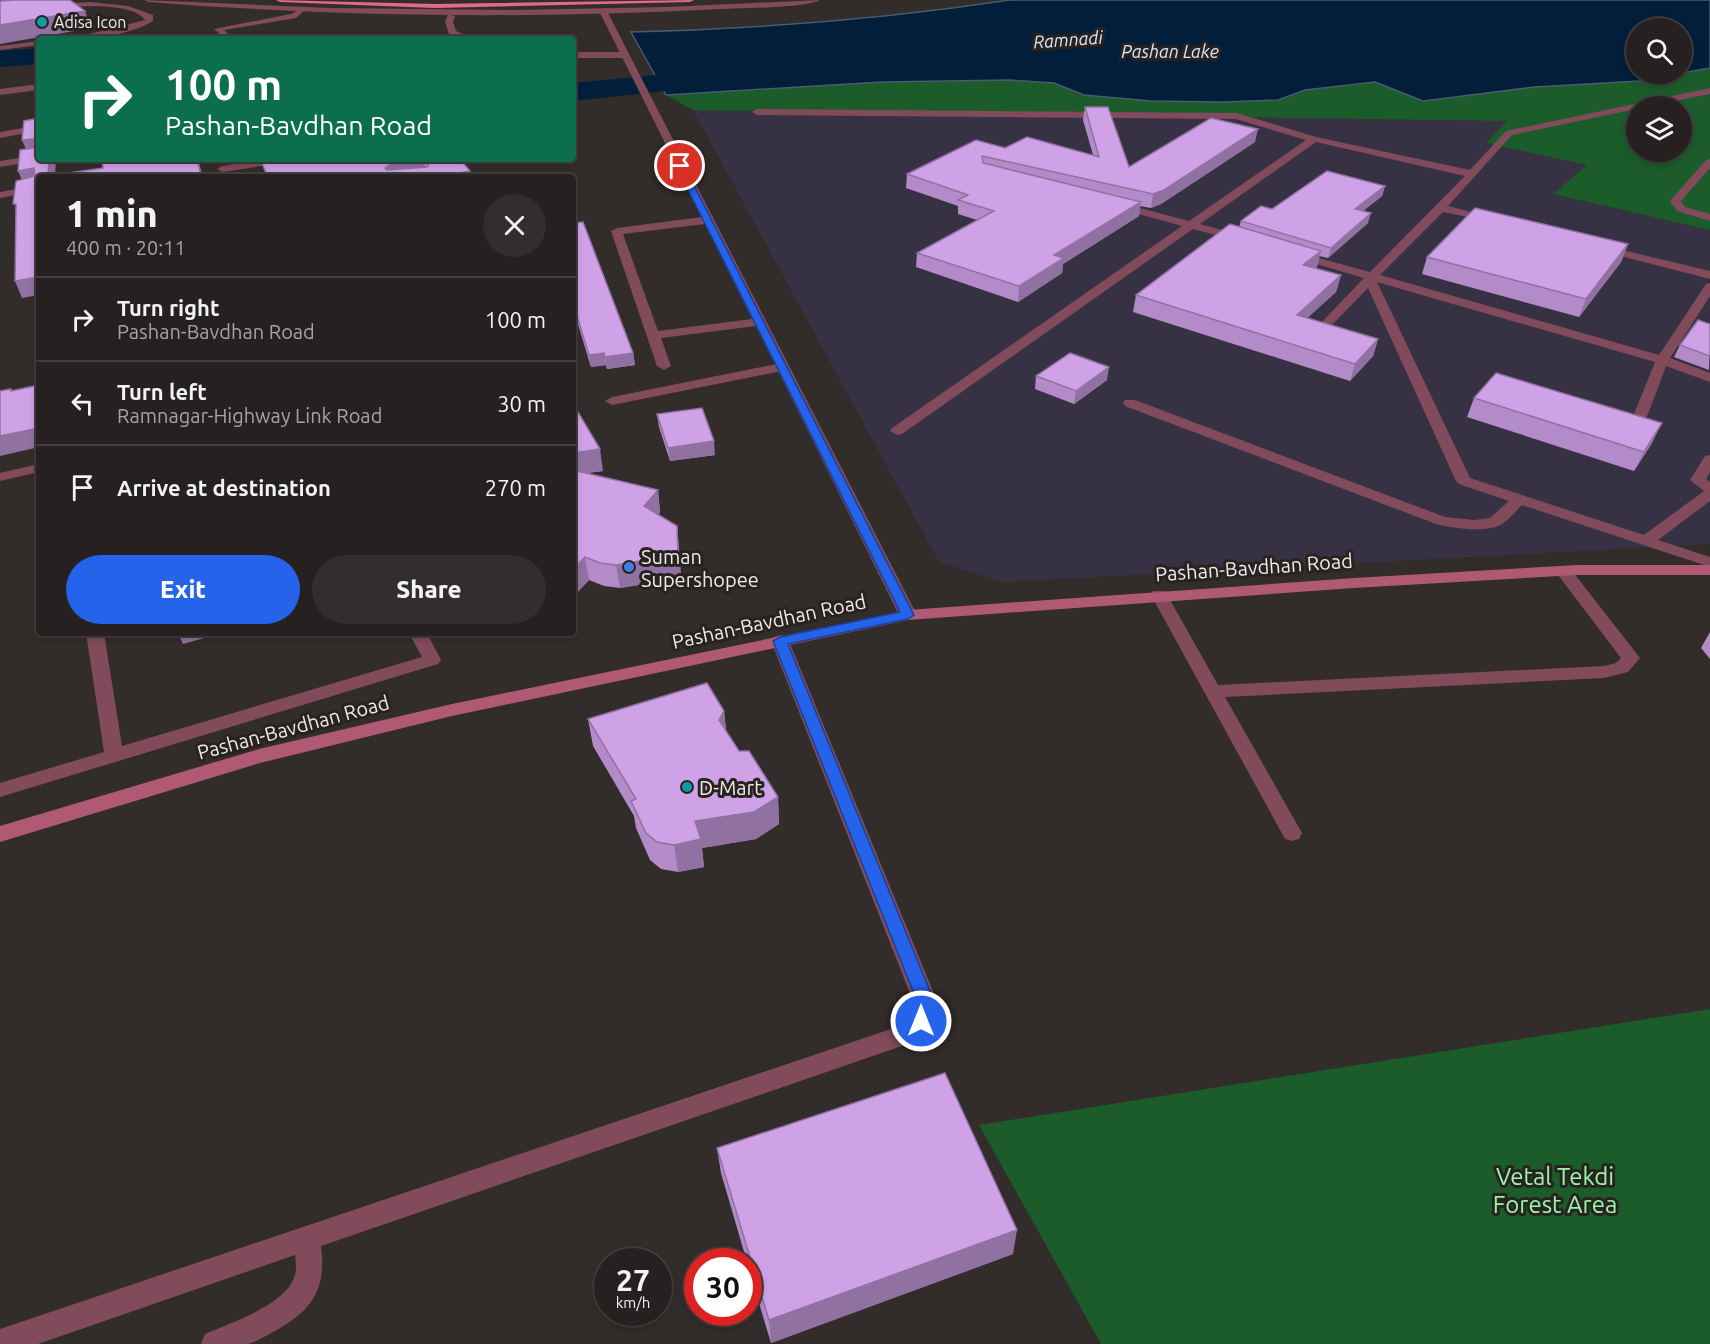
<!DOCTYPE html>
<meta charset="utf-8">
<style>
:root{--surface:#262120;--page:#322e2d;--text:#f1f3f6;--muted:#a4a3a5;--line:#423e3e;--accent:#2563eb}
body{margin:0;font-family:Ubuntu,sans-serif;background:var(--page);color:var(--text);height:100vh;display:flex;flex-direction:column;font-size:22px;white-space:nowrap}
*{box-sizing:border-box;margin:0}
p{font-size:20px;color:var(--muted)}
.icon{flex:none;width:33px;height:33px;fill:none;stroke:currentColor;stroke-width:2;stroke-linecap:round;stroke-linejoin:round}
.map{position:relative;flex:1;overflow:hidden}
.sheet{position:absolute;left:36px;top:174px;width:540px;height:462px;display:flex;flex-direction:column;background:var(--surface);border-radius:6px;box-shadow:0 3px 9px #0003,0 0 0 2px var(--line)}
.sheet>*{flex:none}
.hud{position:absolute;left:36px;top:36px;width:540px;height:126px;border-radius:6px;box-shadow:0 3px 9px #0003,0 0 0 2px var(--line);background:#0b6e4f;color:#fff;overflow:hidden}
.tools{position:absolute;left:1626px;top:18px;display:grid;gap:12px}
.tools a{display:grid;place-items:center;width:66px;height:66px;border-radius:50%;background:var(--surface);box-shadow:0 3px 9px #0003,0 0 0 2px var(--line);font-size:30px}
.speed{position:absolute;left:594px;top:1248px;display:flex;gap:12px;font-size:30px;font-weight:700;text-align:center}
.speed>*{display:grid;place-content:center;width:78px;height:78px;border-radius:50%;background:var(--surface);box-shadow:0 3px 9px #0003,0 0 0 2px var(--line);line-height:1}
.speed small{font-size:15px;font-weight:400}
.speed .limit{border:9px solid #d22;background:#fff;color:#111}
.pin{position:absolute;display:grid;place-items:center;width:51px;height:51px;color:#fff;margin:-26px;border:3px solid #fff;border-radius:50%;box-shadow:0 2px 6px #0007}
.me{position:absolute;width:66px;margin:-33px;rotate:0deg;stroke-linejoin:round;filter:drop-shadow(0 0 4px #0008)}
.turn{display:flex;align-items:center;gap:21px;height:126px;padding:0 30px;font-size:27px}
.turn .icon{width:78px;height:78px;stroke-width:2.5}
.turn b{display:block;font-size:42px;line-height:51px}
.round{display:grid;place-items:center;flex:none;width:63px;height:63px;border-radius:32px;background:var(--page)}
.head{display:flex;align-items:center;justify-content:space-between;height:102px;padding:0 30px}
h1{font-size:36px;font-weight:800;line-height:45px}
.action{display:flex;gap:12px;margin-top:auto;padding:12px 30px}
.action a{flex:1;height:69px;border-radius:36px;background:var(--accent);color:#fff;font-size:24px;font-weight:800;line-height:69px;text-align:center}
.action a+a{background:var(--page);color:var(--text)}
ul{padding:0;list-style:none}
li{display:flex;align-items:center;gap:18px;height:84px;padding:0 30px;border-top:2px solid var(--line)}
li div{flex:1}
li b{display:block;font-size:22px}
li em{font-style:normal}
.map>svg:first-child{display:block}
</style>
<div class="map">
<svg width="1710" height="1344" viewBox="0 0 1710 1344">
<rect width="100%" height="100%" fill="#322c2a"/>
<path fill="#373243" d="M693,110L1508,121L1486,143L1587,165L1553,194L1710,230V544L1003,582L939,562Z"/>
<path fill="#1b5c2a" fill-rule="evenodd" d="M1710,68V230L1553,194L1587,165L1486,143L1507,121L693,110L666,95L882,82L1009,80L1054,83L1084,95L1151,101L1224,102L1278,100L1305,90L1375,82L1423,101L1535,87L1640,81ZM1636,106H1682V152H1636Z
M1710,1009V1344H1101L979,1125Z"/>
<path fill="#021e3b" stroke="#495b6f" stroke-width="1.5" d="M1010,0H1710V68L1682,73V28H1636V74H1680L1640,81L1535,87L1423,101L1375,82L1305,90L1278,100L1224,102L1151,101L1084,95L1054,83L1009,80L882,82L666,95L631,32C758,29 884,19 1010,0Z"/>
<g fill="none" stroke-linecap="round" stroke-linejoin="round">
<path fill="#021e3b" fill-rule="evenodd" d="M39,48V64L0,67V51Z
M741,67L751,70L755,76L751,82L573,101V83Z"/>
<path fill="#814b5b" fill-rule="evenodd" d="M90,2L128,6L153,15V21C133,34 94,39 70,39L145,20C131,1 75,7 52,8L48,6L52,4Z
M300,9L304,11L296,18L224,30L234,39H225L214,29L291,14Z
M448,14L455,16L453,22L456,31L474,39H463L449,34L445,22Z
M39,41V45L0,50V46Z
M573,52H624L628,55L624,58H573Z
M39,84V90L0,95V89Z
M1710,88V94L1649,106H1636V109L1512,135L1448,206L1494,218V222L1443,212L1380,275L1659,355L1706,284L1710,283V296L1670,358L1710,373V382L1666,366L1648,414L1646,417H1636L1634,414L1655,362L1377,282L1470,478L1644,535L1704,491L1690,480L1705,456L1710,455V472L1706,479L1710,482V501L1658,540L1710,557V567L1522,505C1516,511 1508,521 1500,525C1485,533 1452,528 1436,524L1125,406L1123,403L1125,400H1135L1445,517L1474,520L1490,518L1509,501L1459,484L1456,481L1368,288L1328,329H1320L1318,326L1364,278L1292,257L1290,255L1296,252L1370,272L1465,176L1316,142L1200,224L1247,237V241L1243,242L1193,229L902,434L897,435L890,431L892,428L1182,226L1113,207V203L1117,202L1189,221L1306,140L1236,119L757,115L752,112L757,109L1237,113L1316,137L1470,170L1506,131Z
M39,125V131L0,138V132Z
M39,155V159L43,160L0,167V161Z
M269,159H294L289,162L222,172L217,169L222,166Z
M1710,159V168L1681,201L1685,207L1710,214V221L1677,211L1670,201L1706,160Z
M39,185V191L0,198V192Z
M1601,245L1710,271V279L1597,250V246Z
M782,363L787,364L789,367L787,370L612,405L605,401L612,397Z
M39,464V472L0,481V473Z
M1563,566L1569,567L1640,658L1628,672L1604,678L1225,697L1302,833L1299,839L1292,841L1285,839L1151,595L1153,591H1165L1218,685L1604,666L1616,663L1621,658L1555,571Z
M86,633H104L122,746L422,657L409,633H427L441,660L438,664L0,797V783L104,752Z"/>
<path fill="#814b5b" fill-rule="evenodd" d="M603,9L607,11L917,615L914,619H902L899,615L756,326L661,338L671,366L664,370L657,366L611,231L617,228L702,217L599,11ZM705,224L752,319L658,331L623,234Z
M780,635L786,637L789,641L935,996C932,1026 930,1036 899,1047L321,1246C327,1290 311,1312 273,1332C266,1336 256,1342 248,1344C233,1344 215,1344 201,1344L205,1334C230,1323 283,1306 294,1278C297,1271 296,1263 295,1255L38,1344H0V1329L891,1029L910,1016L911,996L771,641L774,637Z"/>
<path fill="#814b5b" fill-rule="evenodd" d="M144,0L332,8L516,10L666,7L820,0C807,8 740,8 721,9C531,19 338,17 148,2Z"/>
<path fill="#af5974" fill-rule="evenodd" d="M1577,565H1710V575H1577L1354,588L908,620L452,716L260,763L0,842V826L259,749L452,704L908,610L1354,578Z"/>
<path fill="#e26890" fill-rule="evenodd" d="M276,0L435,4L694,0L690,2L435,8L280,2Z"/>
</g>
<path fill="#b28bc8" d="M1085,107L1129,167L1255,142L1161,204L1151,208L1140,206L1139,216L1063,264L1062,273L1018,302L916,267L917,253L977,220L958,214V206L906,188L907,174L1005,148L1093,155L1083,120Z
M260,159H464L461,160L472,177H267Z
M1385,186L1382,196L1363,211L1368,223L1328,258L1319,256L1317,267L1315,268L1341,275L1336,292L1307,318L1378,339L1373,356L1350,381L1133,312L1136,295L1239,227L1241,221L1272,209Z
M573,223L633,353L635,365L607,369L606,365L591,367L573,308Z
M1628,244L1621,262L1579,317L1422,274L1427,257Z
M1710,324L1709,370L1674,357L1680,345Z
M1036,376L1107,380L1074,404L1035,389Z
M1474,398L1652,443L1634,471L1467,417Z
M573,407L603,471L586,473L658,490L660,512L658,515L677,526L679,549L681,578L620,588L604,586L589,580L574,596L573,595Z
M657,414L715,455L670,461L659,427Z
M1710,632V659L1701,648Z
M724,711L726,731L739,751L778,797L779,824L756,839L702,848L704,867L678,872L661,869L650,860L636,828L634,816L593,746L588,719Z
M717,1148L1013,1254L771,1343L748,1267V1262H747L721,1173Z"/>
<path fill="#9171a2" d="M85,11L91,28L0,44V25Z
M1258,129L1255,142L1161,204L1151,208L1153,194Z
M34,139L39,150L28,154L22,140Z
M49,159H56L55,177H48Z
M197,159H198L203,177H190Z
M416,159H423L425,167L394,172L387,177L385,168L392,163Z
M34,168L39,180L24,185L18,171Z
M470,171L472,177H436Z
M1385,186L1382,196L1352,219L1355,209Z
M1141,202L1139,216L1063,264L1062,273L1018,302L1019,286L1054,255Z
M1371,213L1368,223L1328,258L1331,248Z
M1628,244L1621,262L1579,317L1586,299Z
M1321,251L1317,267L1299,281L1303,265Z
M1341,275L1336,292L1292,332L1297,315Z
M39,277V295L22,298L15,281Z
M1378,339L1373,356L1350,381L1355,364Z
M604,353L606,365L591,367L589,355Z
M633,353L635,365L607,369L605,357Z
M1109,367L1107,380L1074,404L1076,391Z
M1662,423L1652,443L1634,471L1644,452Z
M39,428V447L0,456V436Z
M714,441L715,455L670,461L668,448Z
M600,449L603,471L573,475V453Z
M658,490L660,512L647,528L644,506Z
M677,526L679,549L681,578L620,588L616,565Z
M585,557L589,580L574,596L573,588V570Z
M178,633H222L183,644Z
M724,711L727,738L719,720Z
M778,797L779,824L756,839L702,848L704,867L678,872L674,845L695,821Z
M1017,1230L1013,1254L771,1343L769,1320Z"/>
<path fill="#cfa2e8" stroke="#9171a2" stroke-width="1.5" d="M14,0H70L85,11L0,25V1Z
M1085,107H1108L1129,167L1211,118L1258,129L1164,190L1153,194L982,156L983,163L1141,202L1054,255L1064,258L1019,286L917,253L994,211L958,200L968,195L907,174L976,140L1005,148L1027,137L1099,157Z
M39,118V159H49L48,176L103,168L102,159H197L201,175L190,177H39V277L15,281L16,204H13L16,181L35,176L34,168L18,171L20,150L39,147L34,139L22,140L24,121Z
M260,159H416L392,163L385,168L387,170L427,167L430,162L424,159H460L470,171L436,177H268Z
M1327,171L1385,186L1355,209L1371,213L1331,248L1241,221L1261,206L1272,209Z
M1475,208L1628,244L1586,299L1427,257Z
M583,222L633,353L605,357L604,353L589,355L573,303V223Z
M1230,224L1321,251L1303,265L1341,275L1297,315L1378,339L1355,364L1136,295Z
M1698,320L1710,324V356L1680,345Z
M1070,353L1109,367L1076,391L1036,376Z
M1496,373L1662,423L1644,452L1474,398Z
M39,385V428L0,436V391L11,389V391Z
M573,407H575L600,449L573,453Z
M702,408L714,441L668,448L657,414Z
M573,470L658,490L644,506L677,526L678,555L616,565L600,563L585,557L573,570Z
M707,683L724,711L719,720L739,751H749L778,797L754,812L695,821L701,839L674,845L657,842L646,833L631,801L636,799L588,719Z
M945,1073L1017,1230L769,1320L717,1148Z"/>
<path fill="#2563eb" stroke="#184099" stroke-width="1.5" d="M680,164L684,166L914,615L908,619L788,644L932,996L928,1026L921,1028L915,1026L913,1021L915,996L773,641L780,637L900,612L676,166Z"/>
<g fill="#0f9aa8" stroke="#282320" stroke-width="2">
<circle cx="42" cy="22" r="6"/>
<circle cx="687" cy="787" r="6"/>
</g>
<circle fill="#3f7fe0" stroke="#282320" stroke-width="2" cx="629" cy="567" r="6"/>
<g text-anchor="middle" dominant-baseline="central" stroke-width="6" stroke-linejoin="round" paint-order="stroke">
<g font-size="16" fill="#eeeae8" stroke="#282320" text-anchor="start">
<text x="54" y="22">Adisa Icon</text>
</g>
<g font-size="18" font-style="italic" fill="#d7e6f7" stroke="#282320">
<text transform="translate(1068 39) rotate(-4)">Ramnadi</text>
<text x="1170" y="51">Pashan Lake</text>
</g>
<g font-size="20" fill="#eeeae8" stroke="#282320" text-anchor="start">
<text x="641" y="556">Suman<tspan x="641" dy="23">Supershopee</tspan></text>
<text x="699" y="787">D-Mart</text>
</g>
<g font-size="20" fill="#eeeae8" stroke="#282320">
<text transform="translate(1254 567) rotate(-4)">Pashan-Bavdhan Road</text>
<text transform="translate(769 621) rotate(-12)">Pashan-Bavdhan Road</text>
<text transform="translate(293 727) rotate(-15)">Pashan-Bavdhan Road</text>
</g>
<g font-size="24" fill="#99f6a7" stroke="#282320">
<text x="1555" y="1176">Vetal Tekdi<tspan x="1555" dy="28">Forest Area</tspan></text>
</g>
</g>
</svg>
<div class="tools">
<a><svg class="icon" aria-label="search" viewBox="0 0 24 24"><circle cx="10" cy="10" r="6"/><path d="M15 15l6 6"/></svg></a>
<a><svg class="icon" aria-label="layers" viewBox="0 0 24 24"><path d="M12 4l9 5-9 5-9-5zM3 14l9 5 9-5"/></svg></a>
</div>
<div class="speed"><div>27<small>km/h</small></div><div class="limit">30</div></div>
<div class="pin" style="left:680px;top:166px;background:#d93025"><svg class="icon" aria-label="arrive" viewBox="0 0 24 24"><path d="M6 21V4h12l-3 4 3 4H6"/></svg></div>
<svg class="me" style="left:921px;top:1021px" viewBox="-20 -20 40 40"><circle r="17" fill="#2563eb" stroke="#fff" stroke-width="3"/><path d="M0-11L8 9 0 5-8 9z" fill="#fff"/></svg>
<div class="hud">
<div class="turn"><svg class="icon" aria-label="right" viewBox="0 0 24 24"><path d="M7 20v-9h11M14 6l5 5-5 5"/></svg><div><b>100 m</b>Pashan-Bavdhan Road</div></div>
</div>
<section class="sheet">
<div class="head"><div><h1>1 min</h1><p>400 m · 20:11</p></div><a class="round"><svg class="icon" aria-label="close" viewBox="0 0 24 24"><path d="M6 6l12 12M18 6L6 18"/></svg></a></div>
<ul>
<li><svg class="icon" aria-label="right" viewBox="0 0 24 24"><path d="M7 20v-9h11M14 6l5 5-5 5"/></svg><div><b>Turn right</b><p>Pashan-Bavdhan Road</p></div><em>100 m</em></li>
<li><svg class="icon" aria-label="left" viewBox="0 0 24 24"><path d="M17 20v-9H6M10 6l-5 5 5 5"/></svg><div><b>Turn left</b><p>Ramnagar-Highway Link Road</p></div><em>30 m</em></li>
<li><svg class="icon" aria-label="arrive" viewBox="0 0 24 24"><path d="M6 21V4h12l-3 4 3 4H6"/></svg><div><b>Arrive at destination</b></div><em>270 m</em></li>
</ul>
<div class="action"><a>Exit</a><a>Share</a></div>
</section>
</div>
